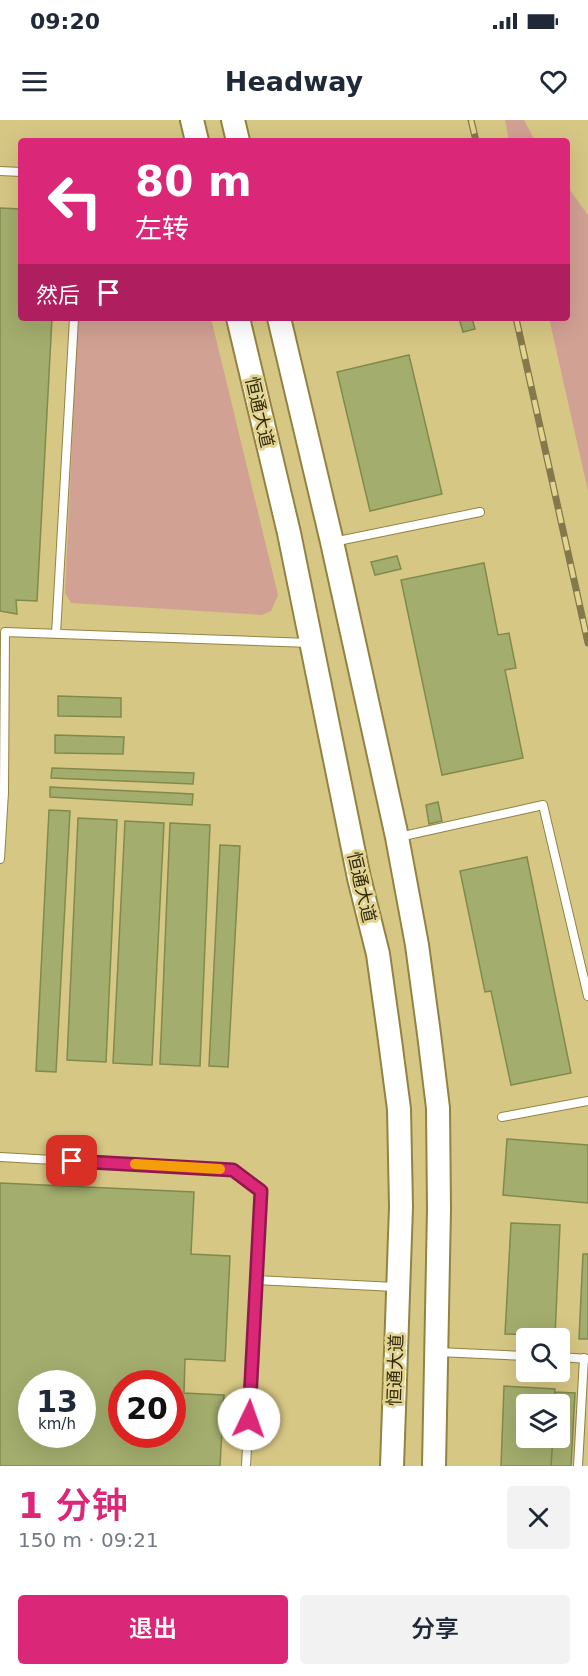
<!DOCTYPE html>
<html lang="zh">
<meta charset="utf-8">
<style>
:root{--surface:#fff;--page:#f2f2f3;--text:#1f2937;--muted:#747a83;--accent:#db2777}
body{margin:0;font-family:"DejaVu Sans","Noto Sans SC",sans-serif;background:var(--page);color:var(--text);height:100vh;display:flex;flex-direction:column;font-size:22px;white-space:nowrap}
*{box-sizing:border-box;margin:0}
p{font-size:20px;color:var(--muted)}
.icon{flex:none;width:33px;height:33px;fill:none;stroke:currentColor;stroke-width:2;stroke-linecap:round;stroke-linejoin:round}
.map{position:relative;height:1346px;overflow:hidden}
.side{display:flex;flex-direction:column;background:var(--surface);flex:1}
.side>*{flex:none}
.guide{position:absolute;left:18px;top:18px;width:552px;height:183px;border-radius:6px;box-shadow:0 6px 24px #0002;background:#db2777;color:#fff;overflow:hidden}
.tools{position:absolute;left:516px;top:1208px;display:grid;gap:12px}
.tools a{display:grid;place-items:center;width:54px;height:54px;border-radius:6px;background:var(--surface);box-shadow:0 6px 24px #0002;font-size:30px}
.speed{position:absolute;left:18px;top:1250px;display:flex;gap:12px;font-size:30px;font-weight:700;text-align:center}
.speed>*{display:grid;place-content:center;width:78px;height:78px;border-radius:50%;background:var(--surface);box-shadow:0 6px 24px #0002;line-height:1}
.speed small{font-size:15px;font-weight:400}
.speed .limit{border:9px solid #d22;background:#fff;color:#111}
.pin{position:absolute;display:grid;place-items:center;width:51px;height:51px;color:#fff;margin:-26px;border-radius:12px;box-shadow:0 3px 9px #0006}
.me{position:absolute;width:66px;margin:-33px;rotate:3deg;stroke-linejoin:round;filter:drop-shadow(0 0 4px #0008)}
.turn{display:flex;align-items:center;gap:21px;height:126px;padding:0 18px;font-size:27px}
.turn .icon{width:78px;height:78px;stroke-width:2.5}
.turn b{display:block;font-size:42px;line-height:51px}
.then{display:flex;align-items:center;height:57px;padding:0 18px;background:#0003;gap:12px;font-size:22px}
.round{display:grid;place-items:center;flex:none;width:63px;height:63px;border-radius:6px;background:var(--page)}
.headline{display:flex;align-items:center;justify-content:space-between;height:102px;padding:0 18px}
h1{font-size:36px;font-weight:600;line-height:45px;color:var(--accent)}
.primary-button{display:flex;gap:12px;margin-top:auto;padding:12px 18px}
.primary-button a{flex:1;height:69px;border-radius:6px;background:var(--accent);color:#fff;font-size:24px;font-weight:600;line-height:69px;text-align:center}
.primary-button a+a{background:var(--page);color:var(--text)}
.status{display:flex;justify-content:space-between;align-items:center;height:42px;padding:0 30px;background:var(--surface);direction:ltr}
.status svg{height:16px;fill:currentColor}
header{display:flex;justify-content:space-between;align-items:center;height:78px;padding:0 18px;background:var(--surface);font-size:27px;font-weight:600}
.map>svg:first-child{display:block}
</style>
<div class="status"><b>09:20</b><svg viewBox="0 0 49 12"><path d="M0 12V9h3v3zM5 12V6h3v6zM10 12V3h3v9zM15 12V0h3v12zM26 1h20v11H26zM47 4h2v5h-2z"/></svg></div>
<header><svg class="icon" aria-label="menu" viewBox="0 0 24 24"><path d="M4 6h16M4 12h16M4 18h16"/></svg>Headway<svg class="icon" aria-label="heart" viewBox="0 0 24 24"><path d="M12 20l-8-8c-3-5 5-10 8-4 3-6 11-1 8 4z"/></svg></header>
<div class="map">
<svg width="588" height="1346" viewBox="0 0 588 1346">
<rect width="100%" height="100%" fill="#d7c785"/>
<path fill="#d1a194" d="M505,0H524L535,21H509Z
M567,66L588,95V371L549,198H567Z
M78,198H211L278,475L271,491L262,495L71,483L65,473Z"/>
<path fill="#a3ad6d" stroke="#818a4b" stroke-width="1.5" fill-rule="evenodd" d="M0,88L21,89V198H52L37,481L16,480L17,494L0,491Z
M459,198H472L475,209L463,212Z
M409,235L442,374L370,391L337,252Z
M397,436L401,449L375,455L371,442Z
M484,443L498,515L509,513L516,548L505,550L523,638L442,655L401,460Z
M58,576L121,578V597L58,596Z
M55,615L124,617L123,634L55,633Z
M52,648L194,653L193,664L51,658Z
M50,667L193,674L192,685L50,677Z
M438,682L442,701L429,704L426,685Z
M49,690L70,691L56,952L36,951Z
M78,698L117,700L106,942L67,940Z
M125,701L164,703L152,945L113,943Z
M170,703L210,705L200,946L160,944Z
M220,725L240,726L228,947L209,946Z
M527,737L571,953L511,965L491,871L485,872L460,751Z
M507,1019L588,1025V1083L503,1075Z
M0,1063L194,1072L191,1134L230,1136L225,1241L185,1239L184,1273L224,1275L220,1346H0ZM32,1263H82V1314H32ZM122,1263H172V1314H122Z
M511,1103L560,1105L555,1216L505,1214Z
M583,1134H588V1219H579Z
M504,1266L555,1269L554,1284H526V1317H553L551,1346H501Z
M555,1272L575,1273L571,1346H551L553,1317H560V1284H554Z"/>
<g fill="none" stroke-linecap="round" stroke-linejoin="round">
<defs>
<path id="service" d="M0,51L21,52
M333,422L480,392
M56,514L74,198
M399,717L543,685L588,876
M0,739L4,672L5,512L310,523
M502,997L588,981
M0,1037L233,1050L261,1071L246,1346
M256,1160L395,1167
M438,1232L526,1236
M560,1237L588,1239
M578,1346L584,1238"/>
<path id="secondary" d="M192,0L197,21
M233,0L238,21
M238,198L289,413L359,758L378,834L389,913L399,989L401,1087L392,1346
M279,198L332,422L397,717L417,825L429,914L438,988L439,1089L434,1346"/>
</defs>
<use href="#service" stroke="#928342" stroke-width="10"/>
<use href="#secondary" stroke="#928342" stroke-width="26"/>
<use href="#service" stroke="#fff" stroke-width="8"/>
<use href="#secondary" stroke="#fff" stroke-width="22"/>
<defs>
<path id="rail" d="M471,0L476,21
M516,198L588,523"/>
</defs>
<use href="#rail" stroke="#84794a" stroke-width="7"/>
<use href="#rail" stroke="#e4d492" stroke-width="4.5" stroke-dasharray="14" stroke-linecap="butt"/>
</g>
<g fill="none" stroke-linecap="round" stroke-linejoin="round">
<defs>
<path id="route" d="M72,1041L233,1050L261,1071L249,1299"/>
</defs>
<use href="#route" stroke="#8e194d" stroke-width="15"/>
<use href="#route" stroke="#db2777" stroke-width="10"/>
<path stroke="#f59e0b" stroke-width="10" d="M135,1044L220,1049"/>
</g>
<g text-anchor="middle" dominant-baseline="central" stroke-width="6" stroke-linejoin="round" paint-order="stroke">
<g font-size="18" fill="#2f290d" stroke="#e4d492">
<text transform="translate(260 292) rotate(77)">恒通大道</text>
<text transform="translate(362 767) rotate(77)">恒通大道</text>
<text transform="translate(395 1250) rotate(-88)">恒通大道</text>
</g>
</g>
</svg>
<div class="tools">
<a><svg class="icon" aria-label="search" viewBox="0 0 24 24"><circle cx="10" cy="10" r="6"/><path d="M15 15l6 6"/></svg></a>
<a><svg class="icon" aria-label="layers" viewBox="0 0 24 24"><path d="M12 4l9 5-9 5-9-5zM3 14l9 5 9-5"/></svg></a>
</div>
<div class="speed"><div>13<small>km/h</small></div><div class="limit">20</div></div>
<div class="pin" style="left:72px;top:1041px;background:#d93025"><svg class="icon" aria-label="arrive" viewBox="0 0 24 24"><path d="M6 21V4h12l-3 4 3 4H6"/></svg></div>
<svg class="me" style="left:249px;top:1299px" viewBox="-20 -20 40 40"><circle r="19" fill="#fff"/><path d="M0-13L10 11 0 6-10 11z" fill="#db2777"/></svg>
<div class="guide">
<div class="turn"><svg class="icon" aria-label="left" viewBox="0 0 24 24"><path d="M17 20v-9H6M10 6l-5 5 5 5"/></svg><div><b>80 m</b>左转</div></div>
<div class="then">然后<svg class="icon" aria-label="arrive" viewBox="0 0 24 24"><path d="M6 21V4h12l-3 4 3 4H6"/></svg></div>
</div>
</div>
<section class="side">
<div class="headline"><div><h1>1 分钟</h1><p>150 m · 09:21</p></div><a class="round"><svg class="icon" aria-label="close" viewBox="0 0 24 24"><path d="M6 6l12 12M18 6L6 18"/></svg></a></div>
<div class="primary-button"><a>退出</a><a>分享</a></div>
</section>
